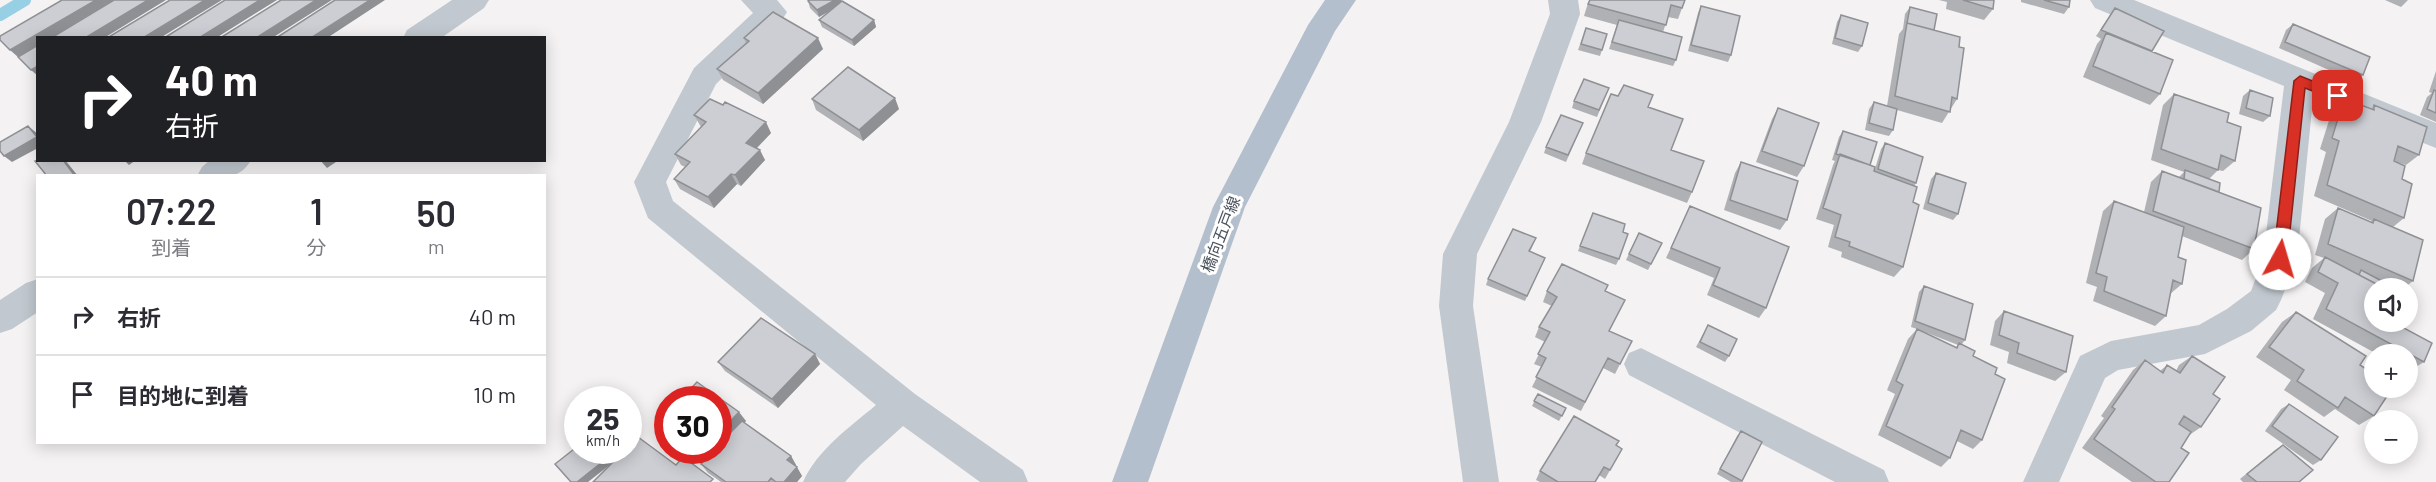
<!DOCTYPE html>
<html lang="ja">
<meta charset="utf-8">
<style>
:root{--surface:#fff;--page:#f2f2f3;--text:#2b2b33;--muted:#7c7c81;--line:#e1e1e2}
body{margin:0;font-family:Barlow,"Noto Sans JP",sans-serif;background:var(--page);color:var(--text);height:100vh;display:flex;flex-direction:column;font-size:22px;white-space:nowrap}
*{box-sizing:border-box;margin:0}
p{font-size:20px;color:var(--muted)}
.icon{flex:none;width:33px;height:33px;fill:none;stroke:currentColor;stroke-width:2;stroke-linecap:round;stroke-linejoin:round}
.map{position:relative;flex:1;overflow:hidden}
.side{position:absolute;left:36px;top:174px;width:510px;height:270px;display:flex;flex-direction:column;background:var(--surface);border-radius:0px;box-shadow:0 3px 15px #0003}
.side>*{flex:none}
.top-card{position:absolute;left:36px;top:36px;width:510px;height:126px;border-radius:0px;box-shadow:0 3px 15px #0003;background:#202124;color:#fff;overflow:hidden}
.tools{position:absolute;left:2364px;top:278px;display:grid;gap:12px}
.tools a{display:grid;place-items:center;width:54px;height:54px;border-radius:50%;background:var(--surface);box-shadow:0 3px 15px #0003;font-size:30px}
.speed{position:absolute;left:564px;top:386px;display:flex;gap:12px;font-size:30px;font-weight:700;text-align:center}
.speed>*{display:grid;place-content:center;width:78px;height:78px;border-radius:50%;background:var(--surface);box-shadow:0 3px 15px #0003;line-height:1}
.speed small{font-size:15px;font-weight:400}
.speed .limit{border:9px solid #d22;background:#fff;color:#111}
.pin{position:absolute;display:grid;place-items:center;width:51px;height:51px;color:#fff;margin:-26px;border-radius:12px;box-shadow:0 3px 9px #0006}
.me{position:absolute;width:66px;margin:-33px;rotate:6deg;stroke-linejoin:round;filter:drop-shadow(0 0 4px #0008)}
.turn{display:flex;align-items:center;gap:21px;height:126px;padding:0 30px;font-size:27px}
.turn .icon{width:78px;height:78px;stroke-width:2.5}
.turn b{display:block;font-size:42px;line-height:51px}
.eta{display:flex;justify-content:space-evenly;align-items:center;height:102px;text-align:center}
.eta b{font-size:36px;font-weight:600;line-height:42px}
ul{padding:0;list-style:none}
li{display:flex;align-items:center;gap:18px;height:78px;padding:0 30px;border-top:2px solid var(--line)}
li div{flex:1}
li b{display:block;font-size:22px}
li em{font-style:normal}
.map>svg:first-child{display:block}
</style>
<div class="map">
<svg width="2436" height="482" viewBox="0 0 2436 482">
<rect width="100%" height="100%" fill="#f4f2f2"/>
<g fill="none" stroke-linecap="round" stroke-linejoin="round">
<path stroke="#97cfe4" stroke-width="12" d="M0,15L25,0"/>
<path fill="#c1c8cf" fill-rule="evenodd" d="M452,0H489L484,8L441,38H403L407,30Z
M741,0H777L787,12L782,20L716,84L666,182L673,201L915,394L1023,470L1028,482H980L903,426L861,464L845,482H803C817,450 850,427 876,405L648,218L634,182L694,68L753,13Z
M1548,0H1578L1580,14L1541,122L1477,254L1473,306L1499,482H1463L1439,306L1443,254L1509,122L1550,14Z
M2090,0H2134L2436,123V148L2313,99L2297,259L2281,300L2276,310L2251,331L2205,354L2118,370L2105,378L2059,482H2023L2080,356L2111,341L2199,325L2227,309L2251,291L2263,259L2284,86L2095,8Z
M210,160H251C239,182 219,176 197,176L202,167Z
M38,279V312L12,329L0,333V300L26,283Z
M1641,348L1884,470L1889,482H1835L1629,375L1624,364L1629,353Z"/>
<path fill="#b4bfcd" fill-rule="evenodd" d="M1325,0H1356L1335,31L1245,207L1148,482H1112L1213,207L1308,25Z"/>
</g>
<path fill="#afb1b5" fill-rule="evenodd" d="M1589,0H1685L1678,19L1668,17L1663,32L1676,60L1673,66L1609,49L1617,25L1584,16Z
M1939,0H1994L1993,9L1984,20L1946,9L1947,2Z
M2021,0H2070L2069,7L2064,14L2021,2Z
M2385,0H2408L2401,7Z
M808,1H841L874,20L876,27L854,46L822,27L819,20L831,10L819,17L810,8Z
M1701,6L1731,55L1728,62L1688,51L1698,13Z
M1910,7L1934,30L1959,47L1957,99L1942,123L1897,110L1893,130L1889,136L1865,130L1869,109L1874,102L1887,106L1899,34L1903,29L1905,14Z
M2115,8L2152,51L2160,94L2150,105L2083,77L2097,44L2101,39L2096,36Z
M1841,15L1862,46L1858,52L1832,44L1837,22Z
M2293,24L2363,75L2356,82L2279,48L2286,30Z
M1586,28L1607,34L1600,56L1578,50Z
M744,38L823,49L763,104L723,80L717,69L746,44Z
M2436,71V122L2420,115L2427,97L2432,93L2429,92Z
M1609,88L1597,117L1572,108L1574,101Z
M2250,90L2270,116L2263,122L2239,114L2243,96Z
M2174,94L2227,122L2235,161L2223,171L2218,170L2209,179L2219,192L2254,249L2242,260L2182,236L2178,257L2182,284L2170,294L2166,316L2155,326L2093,301L2097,287L2086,283L2103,211L2114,201L2144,212L2151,182L2162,171L2179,177L2184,172L2151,160L2163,105Z
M812,99L899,109L863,141L816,110Z
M2343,102L2349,105L2353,102L2371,109L2374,105L2419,155L2406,165L2394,161L2402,179L2404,218L2393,227L2413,281L2404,288H2374L2424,362L2409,371L2408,370V354H2377L2313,319L2325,293L2305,282L2312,268L2324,258L2315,255L2325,219L2338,208L2370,222L2372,221L2314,196L2326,152L2320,149L2331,114Z
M1648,107L1671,150L1692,192L1687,203L1582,164L1586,153Z
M1778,108L1804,166L1797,177L1756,162L1772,119Z
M694,115L771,133L757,148L765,160L741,186L737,184L714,208L680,189L674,179L685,167L681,165L675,154L701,127Z
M1580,130L1566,162L1544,153L1546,147Z
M1843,131L1870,165L1874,171V172L1881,149L1885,143L1916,183L1914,186L1913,202L1903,267L1894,277L1841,257L1842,252L1828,247L1834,225L1816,219L1833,165L1835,161L1832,160L1839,137Z
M1741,162L1787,220L1780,230L1724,210L1735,173Z
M1936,173L1958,214L1953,220L1923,209L1931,179Z
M1690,206L1766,308L1759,318L1707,295L1714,278L1666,258Z
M1593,213L1623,232L1619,259L1616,265L1578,251Z
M1639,233L1662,243L1648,270L1626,260Z
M1536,238L1530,252L1542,264L1525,301L1486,285L1488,279Z
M1924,286L1965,340L1962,344L1973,356L1995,374L1982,440L1973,449L1957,441L1950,458L1941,467L1878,435L1895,394L1887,390L1908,339L1917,329L1911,327L1919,292ZM1917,329L1958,345L1955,348Z
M1547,291H1605L1610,331L1620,364L1615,374L1603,368L1581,411L1532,387L1542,367L1534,364L1545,342L1535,337L1539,327L1552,306L1543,302Z
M2004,311L2066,372L2055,381L2007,363L2009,352L1990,345L1995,321Z
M2296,312L2360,365L2374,416L2359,425L2335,409L2324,417L2284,390L2291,380L2256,357L2282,322Z
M1708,325L1729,356L1725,362L1696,347Z
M815,354L820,364L778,408L725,371L718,362Z
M2192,356L2213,394L2201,427L2188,436L2181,448L2169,482H2132L2082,448L2104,418L2101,416L2133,370L2145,360L2160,371L2167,365L2176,371L2179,365Z
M1538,394L1566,408L1559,421L1532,406Z
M718,399L746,421L744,423L791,456L796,465L795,466L802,476L797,482H721L708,473L701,464L710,454L704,450H718Z
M2289,404L2321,460L2313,465L2265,431L2281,409Z
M1741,431L1742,481L1741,482H1731L1717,474L1737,436Z
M2283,445L2299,482H2243L2240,479L2275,450Z
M1617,446L1622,449L1605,479L1599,475L1595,482H1540L1536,480L1540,471Z"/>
<path fill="#8f9094" d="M96,0H115L51,38H38V45L18,57L10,50Z
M148,0H166L104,38H85Z
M205,0H222L160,38H143Z
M260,0H277L216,38H199Z
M316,0H332L272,38H256Z
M370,0H385L327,38H311Z
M835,0H841L842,4L819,17L817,10Z
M874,20L876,27L854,46L852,40Z
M818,38L823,49L763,104L758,93Z
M38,66V76L31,70Z
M895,98L899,109L863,141L859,130Z
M766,122L771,133L751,154L746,143Z
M28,126L38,134V148L12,162L4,156Z
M760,150L765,160L741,186L735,175Z
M63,160H65L78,176H75Z
M124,160H136L129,165Z
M320,160H339L327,168Z
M731,174L737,184L714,208L708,197Z
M815,354L820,364L778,408L772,399Z
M739,412L746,421L718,449V434Z
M611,455L616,460L588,482H577Z
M791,456L796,465L793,469L787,460Z
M797,467L802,476L797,482H784Z"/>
<path fill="#ccced3" stroke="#8f9094" stroke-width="1.5" d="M62,0H96L10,50L0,40V36Z
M114,0H148L85,38H51Z
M170,0H205L143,38H107Z
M225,0H260L199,38H164Z
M281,0H316L256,38H220Z
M335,0H370L311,38H276Z
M810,0H835L817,10L808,1Z
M1590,0H1685L1682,8L1671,5L1666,25L1588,4Z
M1963,0H1994L1993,9Z
M2044,0H2070L2069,7Z
M842,1L874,20L852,40L819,20Z
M1701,6L1740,16L1731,55L1691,45Z
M1910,7L1937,14L1934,30L1907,23Z
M2115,8L2164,31L2152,51L2101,30Z
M773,12L818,38L758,93L717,69L749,41L744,38Z
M1841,15L1868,23L1862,46L1835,38Z
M1619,20L1682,37L1676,60L1612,42Z
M1907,23L1960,37L1959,47L1964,48L1957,99L1952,97L1950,112L1895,96Z
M2293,24L2370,57L2363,75L2285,42Z
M1586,28L1607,34L1602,50L1581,44Z
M2106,33L2173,60L2160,94L2093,66Z
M38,45V66L31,70L18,57Z
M848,67L895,98L859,130L812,99Z
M1584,79L1609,88L1599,110L1574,101Z
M1624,85L1653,95L1648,107L1683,119L1671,150L1704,161L1692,192L1586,153L1611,94L1618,96Z
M2250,90L2273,98L2270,116L2246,108Z
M2434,90L2436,91V113L2427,109Z
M2174,94L2229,113L2227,122L2241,127L2235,161L2221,155L2218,170L2161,149Z
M710,99L723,105L725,102L766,122L746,143L760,150L735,175L731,174L708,197L674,179L690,162L675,154L706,122L694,115Z
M1874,102L1897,109L1893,130L1869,123Z
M2343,102L2352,106L2353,102L2374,110V105L2427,127L2419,155L2398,146L2394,161L2405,166L2402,179L2412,184L2404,218L2327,185L2339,141L2332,138Z
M1778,108L1819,123L1804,166L1762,151Z
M1561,115L1583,123L1568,155L1546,147Z
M28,126L37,137L4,156L0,151V142Z
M1843,131L1877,142L1870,165L1836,154Z
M1885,143L1923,157L1916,183L1878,169Z
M1840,154L1875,167L1874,171L1917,187L1913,202L1919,205L1903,267L1849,246L1850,242L1835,237L1841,215L1823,208Z
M38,160H63L75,176H47L35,161Z
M1741,162L1798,181L1787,220L1730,200Z
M2185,170L2220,183L2219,192L2184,179Z
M2162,171L2261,208L2254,249L2153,211Z
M1936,173L1966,183L1958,214L1928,203Z
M2114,201L2184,227L2178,257L2186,260L2182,284L2173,280L2166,316L2104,291L2107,277L2096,273Z
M1690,206L1789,247L1766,308L1713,285L1720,268L1671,248Z
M2338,208L2373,223L2374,219L2423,240L2413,281L2328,244Z
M1593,213L1625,224L1623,232L1628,234L1619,259L1580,246Z
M1513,229L1536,238L1529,251L1545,258L1527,296L1488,279Z
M1639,233L1662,243L1651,264L1629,254Z
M2325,257L2384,288H2374V321H2402L2400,326L2432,343L2424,362L2326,309L2338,283L2318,272Z
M1562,264L1608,285L1605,291L1625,300L1609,331L1632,341L1620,364L1608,358L1585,402L1536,377L1546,358L1538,354L1550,332L1539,327L1557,297L1547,291Z
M2361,270L2395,288H2384L2359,275Z
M1924,286L1973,304L1965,340L1915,321Z
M2408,300L2410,302L2408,309Z
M2004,311L2073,336L2066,372L2017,353L2019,343L1999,335Z
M2296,312L2366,356L2360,365L2374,374V387H2393L2374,416L2345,397L2338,408L2297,381L2304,370L2269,347Z
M761,318L815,354L772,399L718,362Z
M1708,325L1737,339L1729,356L1700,342Z
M1917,329L1957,348L1959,343L1975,351L1973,356L1997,368L1995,374L2005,379L1982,440L1961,430L1950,458L1886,426L1903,385L1896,381Z
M2192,356L2225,377L2213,394L2220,399L2201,427L2184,416L2179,424L2191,432L2181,448L2189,453L2169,482H2156L2094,439L2115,409L2112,407L2145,360L2163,373L2167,365L2180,373Z
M697,382L739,412L718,434V399H681Z
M1538,394L1566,408L1562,416L1534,401Z
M2289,404L2338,437L2321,460L2272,426Z
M668,412V421L662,417Z
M1574,416L1619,441L1616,445L1622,449L1610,470L1604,467L1595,482H1558L1540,471Z
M742,421L791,456L787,460L797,467L784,482H776L771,478L768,482H726L701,464L714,450H718V445Z
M1741,431L1762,442L1742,481L1720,469Z
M638,437L676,465L683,457L713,479L710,482H593L625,450H628V447Z
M2283,445L2313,470L2299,482H2257L2247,474Z
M578,446V450H607L611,455L577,482H571L555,464Z"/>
<path fill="#d93025" stroke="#8d1f18" stroke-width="1.5" d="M2300,76L2343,93L2345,96L2338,101L2305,88L2287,259L2285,263H2275L2273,259L2294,81Z"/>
<g text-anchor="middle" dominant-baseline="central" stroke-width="6" stroke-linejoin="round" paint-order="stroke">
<g font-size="16" fill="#4b535d" stroke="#fff">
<text transform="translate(1220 234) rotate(-69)">橋向五戸線</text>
</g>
</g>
</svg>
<div class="tools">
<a><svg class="icon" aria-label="sound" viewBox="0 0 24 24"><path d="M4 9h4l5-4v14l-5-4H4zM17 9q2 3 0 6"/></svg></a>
<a>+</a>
<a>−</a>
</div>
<div class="speed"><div>25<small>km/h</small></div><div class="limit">30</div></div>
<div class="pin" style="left:2338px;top:96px;background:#d93025"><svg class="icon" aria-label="arrive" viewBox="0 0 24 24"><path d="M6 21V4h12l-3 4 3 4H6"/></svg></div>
<svg class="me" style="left:2280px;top:259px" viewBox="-20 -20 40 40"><circle r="19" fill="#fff"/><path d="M0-13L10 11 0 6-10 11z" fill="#d93025"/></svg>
<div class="top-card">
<div class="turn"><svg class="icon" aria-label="right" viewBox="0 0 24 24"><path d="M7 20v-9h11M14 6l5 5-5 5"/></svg><div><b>40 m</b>右折</div></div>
</div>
<section class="side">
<div class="eta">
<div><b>07:22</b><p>到着</p></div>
<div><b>1</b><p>分</p></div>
<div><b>50</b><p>m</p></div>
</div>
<ul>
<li><svg class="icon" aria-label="right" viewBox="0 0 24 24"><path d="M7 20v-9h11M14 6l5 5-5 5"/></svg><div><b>右折</b></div><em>40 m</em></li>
<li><svg class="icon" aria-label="arrive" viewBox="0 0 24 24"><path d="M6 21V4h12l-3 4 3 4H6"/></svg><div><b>目的地に到着</b></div><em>10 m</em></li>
</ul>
</section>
</div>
